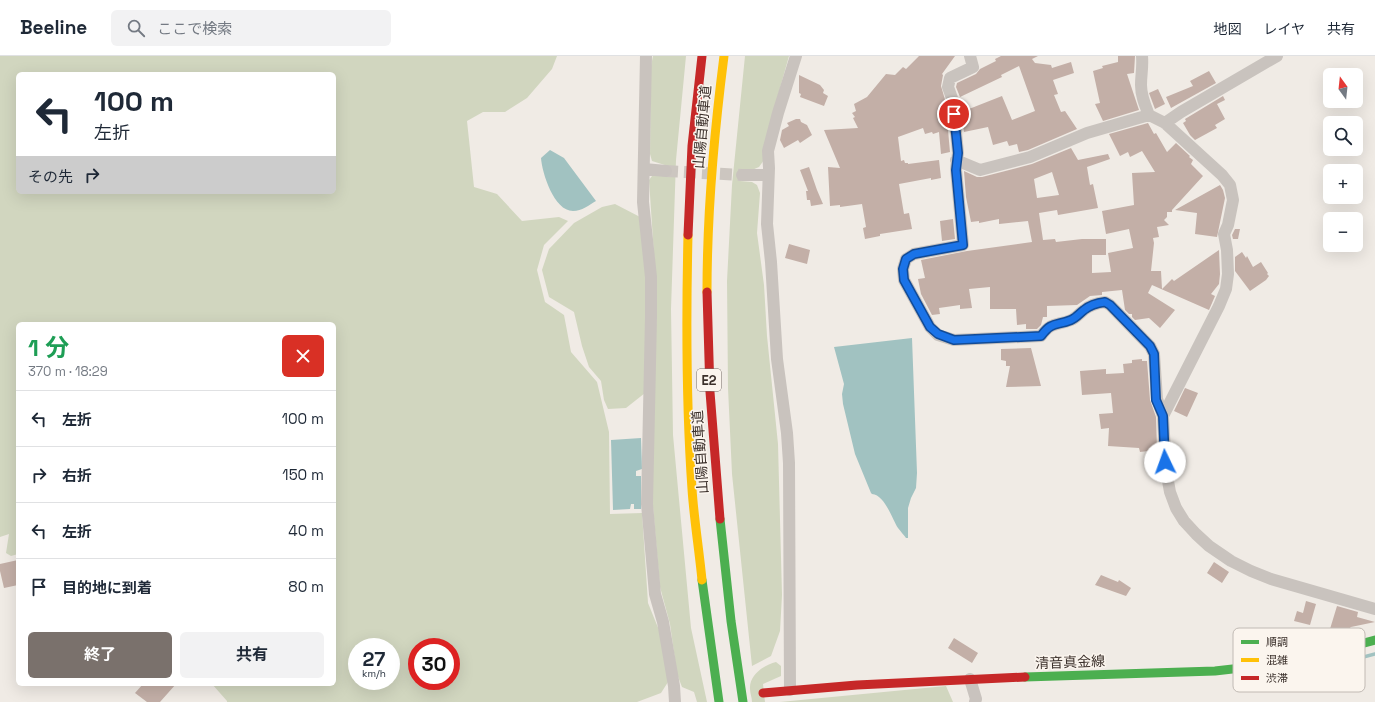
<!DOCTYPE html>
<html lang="ja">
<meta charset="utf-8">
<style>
:root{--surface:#fff;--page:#f2f2f3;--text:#1f2937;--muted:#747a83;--line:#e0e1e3;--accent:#7a716c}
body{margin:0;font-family:"Space Grotesk","Noto Sans JP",sans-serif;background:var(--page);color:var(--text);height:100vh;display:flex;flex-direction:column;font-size:15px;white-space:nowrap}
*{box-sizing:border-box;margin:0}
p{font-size:13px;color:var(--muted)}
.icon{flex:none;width:22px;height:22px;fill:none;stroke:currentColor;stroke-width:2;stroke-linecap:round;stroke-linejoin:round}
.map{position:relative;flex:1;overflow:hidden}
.drawer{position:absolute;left:16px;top:266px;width:320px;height:364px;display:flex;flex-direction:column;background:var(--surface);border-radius:6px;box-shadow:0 4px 16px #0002}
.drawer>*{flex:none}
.guide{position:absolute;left:16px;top:16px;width:320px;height:122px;border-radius:6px;box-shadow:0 4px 16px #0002;background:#fff;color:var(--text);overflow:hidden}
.needle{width:26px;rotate:345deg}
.controls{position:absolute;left:1323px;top:12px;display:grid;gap:8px}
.controls a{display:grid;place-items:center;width:40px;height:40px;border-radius:6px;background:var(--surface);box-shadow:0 4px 16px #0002;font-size:20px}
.speed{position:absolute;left:348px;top:582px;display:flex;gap:8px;font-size:20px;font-weight:700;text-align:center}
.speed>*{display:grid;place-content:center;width:52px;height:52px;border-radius:50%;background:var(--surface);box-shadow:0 4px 16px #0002;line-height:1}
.speed small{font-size:10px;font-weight:400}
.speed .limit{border:6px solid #d22;background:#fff;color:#111}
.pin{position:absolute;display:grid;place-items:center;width:34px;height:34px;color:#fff;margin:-17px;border:2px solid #fff;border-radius:50%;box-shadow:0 1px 4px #0007}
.me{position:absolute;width:44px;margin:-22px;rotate:357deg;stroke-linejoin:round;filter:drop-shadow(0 0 3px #0008)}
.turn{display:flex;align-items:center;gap:14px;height:84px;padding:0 12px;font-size:18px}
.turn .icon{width:52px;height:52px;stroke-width:2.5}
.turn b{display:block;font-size:28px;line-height:34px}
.then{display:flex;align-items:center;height:38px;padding:0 12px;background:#0003;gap:8px;font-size:15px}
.round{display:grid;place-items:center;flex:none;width:42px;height:42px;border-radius:6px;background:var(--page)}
.overview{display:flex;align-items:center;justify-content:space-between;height:68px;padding:0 12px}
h1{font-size:24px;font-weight:700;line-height:30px;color:#1e9e55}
.cta{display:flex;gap:8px;margin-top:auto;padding:8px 12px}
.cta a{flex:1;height:46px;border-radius:6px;background:var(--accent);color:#fff;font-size:16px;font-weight:700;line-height:46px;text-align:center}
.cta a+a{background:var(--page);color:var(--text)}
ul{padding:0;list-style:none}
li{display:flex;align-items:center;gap:12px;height:56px;padding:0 12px;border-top:1px solid var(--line)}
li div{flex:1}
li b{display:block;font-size:15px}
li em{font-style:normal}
header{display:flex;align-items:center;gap:24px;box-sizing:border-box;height:56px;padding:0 20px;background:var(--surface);border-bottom:1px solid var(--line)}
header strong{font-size:19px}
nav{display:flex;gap:22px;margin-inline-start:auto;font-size:14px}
.search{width:280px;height:36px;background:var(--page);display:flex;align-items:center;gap:10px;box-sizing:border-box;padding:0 14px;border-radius:6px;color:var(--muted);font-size:15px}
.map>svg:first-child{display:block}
</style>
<header>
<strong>Beeline</strong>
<div class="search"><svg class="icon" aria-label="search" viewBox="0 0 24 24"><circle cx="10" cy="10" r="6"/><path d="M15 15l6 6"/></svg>ここで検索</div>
<nav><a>地図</a><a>レイヤ</a><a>共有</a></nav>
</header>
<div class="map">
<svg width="1375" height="646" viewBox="0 0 1375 646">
<rect width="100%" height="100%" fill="#f0ebe5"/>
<path fill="#d1d6bf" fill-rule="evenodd" d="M0,0H557L552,13L527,42L505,56H483L467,65L474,131L497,138L522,165L559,161L568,165L544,189L537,214L545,246L564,259L571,296L597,326L609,376L610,458L642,457L648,547L661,579L668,626L661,637L637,646H227V645L212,628H334V268H18V498L11,500L6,497L9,478L0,481ZM18,18H334V136H18ZM357,591H391V625H357ZM417,591H451V625H417Z
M653,0H686L676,104L671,253L673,379L691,572L707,646H697L694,636L682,631L677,618L670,568L660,531L653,451V358L657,244L649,124L652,120H666L668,110L652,105L650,98L651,10Z
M745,0H789L766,82L764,104L759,111L752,114H740V125L752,126L757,129L760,137L757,177L764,229L767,280L778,388L782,539L780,575L771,600L752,610L732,418L728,332L727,225L732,129Z
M615,148L642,162L649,234L645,337L626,352L608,353L604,344L601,325L589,311L582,290L574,256L549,241L542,214L549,193L574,167L602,151Z
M776,606L781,610V620L763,628L765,646H752C752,642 750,637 750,633C749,619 764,609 776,606Z
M946,630L953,646H780Z"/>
<path fill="#a1c2c1" d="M550,94L564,102L596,145C589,149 582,155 573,155C554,155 542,117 541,102Z
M912,282L917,417L916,432L911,442L908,452V482H906C904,479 901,476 898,472C892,463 885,439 872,438L871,437L855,398L843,348L842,338L844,328L834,291Z
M641,382L642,413L636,415V420H641V453H634V448H631L630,453L613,454L611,384Z"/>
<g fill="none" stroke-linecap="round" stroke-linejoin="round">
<path stroke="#a1c2c1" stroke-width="3.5" d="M1322,612L1375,598"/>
</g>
<path fill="#c3afa7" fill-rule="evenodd" d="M919,0H955L942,18L943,19L941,30L946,47L945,49L946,52L950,96L941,98L939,76L933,78L932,76L925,78L923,72L898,81L901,105L904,104L905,107H908V108L939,104L941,122L931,124V122L899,128L904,158L909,157L912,173L880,178V180L865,183L863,172L866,171L862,148L840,151V149L830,150L828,111L840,112L824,74L858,72L853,62L855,61L852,57L856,55L854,48L867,41L886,18L895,19L903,11L906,13Z
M1001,0H1038L1032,3L1035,7L1051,9L1052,12L1071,6L1074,17L1053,24L1058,38L1054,39L1061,56L1065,55L1077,73L1028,94L1019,96L1017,88L1009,90L1007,85L993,89L988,71L964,76L962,61L970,60L969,53L1002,40L1012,64L1035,55L1019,10L1001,19L1002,21L960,41L956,31L957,27L976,18L980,13L996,5L995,3Z
M1118,0H1135L1134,17L1127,18L1139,54L1103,65L1095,48L1100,47L1093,15L1103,12L1102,10L1118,6Z
M1209,15L1216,27L1171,52L1166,41L1193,30L1190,25Z
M799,19L820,29L824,34L823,37L828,40L824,50L800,41L801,38L799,37Z
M1158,33L1165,48L1155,53L1149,37Z
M1223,40L1225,44L1217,48L1225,63L1215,69L1217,72L1195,84L1190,79L1183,67L1186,65L1185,63Z
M796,63H800L801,66L807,69L812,79L800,87L798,84L784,92L780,84L782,74L789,70L787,67Z
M1148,67L1154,78L1156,77L1167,96L1176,87L1190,100L1189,101L1193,104L1191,108L1203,120L1172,154V156H1167V161L1164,164L1169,169L1157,171L1159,181L1153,182L1154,187L1151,215H1161L1162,233L1172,223L1174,225L1219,194L1220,218L1219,228L1211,238L1215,240L1209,254L1152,229L1148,237L1175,254L1160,272L1149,262L1135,264L1132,261V258H1129L1125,254L1122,234L1102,236V239L1090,240L1077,249L1047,250V261H1043L1041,269L1037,273H1026V268L1017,269L1016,253H990V231L969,233L972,252L960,253V249L939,252L940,258L932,259L921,238L918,223L925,222L921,204L967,195L1032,186L1028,165L999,168V163L979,167V165L971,166L966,141L964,115L977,121H982L1032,108L1071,92L1078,104L1108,98L1110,103L1087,111L1090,129L1093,128L1098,152L1058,159L1057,154L1039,157L1043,184L1055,183L1056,186L1082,183H1106V199H1092V217L1111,216L1108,197L1133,192L1129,173L1106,178L1102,155L1134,149L1132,117L1155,116L1142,95L1130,101L1128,96L1120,100L1109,78ZM1052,116L1059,139L1037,142L1034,123Z
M809,111L817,134L823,148L811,150L810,144H807L806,135H808L800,114Z
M1220,129L1223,134L1225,142L1217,181L1195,178L1197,157L1175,154Z
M953,163L955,183L942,185L940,165Z
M1235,173H1240L1238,183H1233L1232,179Z
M789,188L810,194L807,208L785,202Z
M1242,196L1246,202L1247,200L1253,211L1261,206L1268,217L1267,218L1269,220L1266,224L1250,235L1235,215V201Z
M1031,292L1041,330L1006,331L1010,310H1006V305L1001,304V293Z
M1142,303V305H1147L1150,344L1156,361L1157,394L1140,396L1139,392L1108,390L1109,372L1101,373L1099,358L1113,357L1111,337L1082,339L1080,315L1106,313V318L1124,317L1123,308L1132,307V304Z
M1185,332L1198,337L1187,361L1174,355Z
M18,504V529L4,532L0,515V508Z
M1214,506L1229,516L1222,527L1207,517Z
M1101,519L1118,526L1119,524L1131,532L1126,540L1095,529Z
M1306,545L1316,548L1310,569L1294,565L1297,555L1303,557Z
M1337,550L1358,556L1357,561L1375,566L1351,571L1344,577L1330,573Z
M954,582L978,597L972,607L948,592Z
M143,628H176L160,646H147L135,637Z"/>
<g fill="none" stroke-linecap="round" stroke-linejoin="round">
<path stroke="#ccc6c0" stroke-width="12" stroke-dasharray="12 6" stroke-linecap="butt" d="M666,115L742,119"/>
<path stroke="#c9c3be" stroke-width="12" d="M646,0L643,146L651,221V261L647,448L655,538L663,566L674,630L675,646
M970,0L973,11L950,22L948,31L953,45L958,97L956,113L963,189L914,198L906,203L903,213L904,224L930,271L938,279L954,284L1041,280C1052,265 1056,270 1071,264C1076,262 1080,257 1084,254C1090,249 1097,247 1105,246L1110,249L1150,290L1154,298L1157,343L1163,360
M1142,0C1143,12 1141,18 1141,29C1141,40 1145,49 1149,59L1165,67L1222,119L1230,129L1233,144L1228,169L1224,178L1227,194L1228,218L1226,233L1219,250L1163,360L1166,414L1170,436L1176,452L1184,465L1196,478L1209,490L1231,505L1251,515L1271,523L1375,553
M1165,67L1181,56L1277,0
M956,104L980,114L1030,101L1087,77L1149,59
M644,113L666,115
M742,119H768
M970,623L976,643L975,646
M790,634L789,407L787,377L777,303L771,206L767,168L769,112L768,95L778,57L796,0"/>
<path stroke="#4caf50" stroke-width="9" d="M720,463L731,565L743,646
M702,524L719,646
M1025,621L1215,615L1276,608L1308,602L1375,584"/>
<path stroke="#ffc107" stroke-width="9" d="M688,179C686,264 686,348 692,433C694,463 699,493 702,524
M707,236C707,157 714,78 724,0"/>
<path stroke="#c62828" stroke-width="9" d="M688,179L692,90L702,0
M707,236L710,336L720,463
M763,637L857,629L1025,621"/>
</g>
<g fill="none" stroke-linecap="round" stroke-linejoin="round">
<defs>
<path id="route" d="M954,58L958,97L956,114L963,189L914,198L906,203L903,213L904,224L930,271L938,278L954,284L1041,280C1052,265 1056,270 1071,264C1076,262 1080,257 1084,254C1090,249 1097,247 1105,246L1110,249L1150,290L1154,298L1156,344L1163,360L1165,406"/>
</defs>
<use href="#route" stroke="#114b97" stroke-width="10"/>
<use href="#route" stroke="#1a73e8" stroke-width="7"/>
</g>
<g text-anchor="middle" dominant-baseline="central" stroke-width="3" stroke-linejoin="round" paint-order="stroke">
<rect fill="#fbf5ee" stroke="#756b66" stroke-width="1" x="697" y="313" width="24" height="22" rx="3"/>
<g font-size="13" font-weight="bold" fill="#3b302b">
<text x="709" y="324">E2</text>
</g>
<g font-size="14" fill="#3b302b" stroke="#fbf5ee">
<text transform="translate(702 71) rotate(-85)">山陽自動車道</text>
<text transform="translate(700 396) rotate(-94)">山陽自動車道</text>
<text transform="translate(1070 606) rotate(-2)">清音真金線</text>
</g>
</g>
<rect x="1233" y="572" width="132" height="64" rx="6" fill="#fbf5ee" stroke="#c1bab4" stroke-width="1"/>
<rect x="1241" y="584" width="18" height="4" fill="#4caf50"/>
<rect x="1241" y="602" width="18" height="4" fill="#ffc107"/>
<rect x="1241" y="620" width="18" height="4" fill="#c62828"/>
<g font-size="11" fill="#3b302b">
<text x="1266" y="590">順調</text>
<text x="1266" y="608">混雑</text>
<text x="1266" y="626">渋滞</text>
</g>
</svg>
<div class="controls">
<a><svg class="needle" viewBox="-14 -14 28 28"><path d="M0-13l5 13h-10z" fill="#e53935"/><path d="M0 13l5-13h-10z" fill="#747a83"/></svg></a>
<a><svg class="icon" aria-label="search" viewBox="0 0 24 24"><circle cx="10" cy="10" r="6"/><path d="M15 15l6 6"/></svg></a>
<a>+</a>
<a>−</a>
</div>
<div class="speed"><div>27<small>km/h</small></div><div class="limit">30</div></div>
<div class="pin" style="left:954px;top:58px;background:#d93025"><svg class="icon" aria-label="arrive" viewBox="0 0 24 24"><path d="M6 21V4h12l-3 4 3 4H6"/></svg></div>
<svg class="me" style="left:1165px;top:406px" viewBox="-20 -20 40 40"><circle r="19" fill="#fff"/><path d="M0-13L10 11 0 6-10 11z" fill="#1a73e8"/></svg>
<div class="guide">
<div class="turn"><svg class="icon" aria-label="left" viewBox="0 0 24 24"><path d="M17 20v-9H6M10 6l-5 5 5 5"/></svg><div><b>100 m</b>左折</div></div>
<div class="then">その先<svg class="icon" aria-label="right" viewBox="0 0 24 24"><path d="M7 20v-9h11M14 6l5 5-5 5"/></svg></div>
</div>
<section class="drawer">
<div class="overview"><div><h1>1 分</h1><p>370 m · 18:29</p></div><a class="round" style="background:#d93025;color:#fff"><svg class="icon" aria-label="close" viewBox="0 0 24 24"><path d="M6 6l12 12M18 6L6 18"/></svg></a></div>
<ul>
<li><svg class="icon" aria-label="left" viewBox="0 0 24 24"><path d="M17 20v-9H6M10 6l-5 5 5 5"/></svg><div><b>左折</b></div><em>100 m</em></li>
<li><svg class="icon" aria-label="right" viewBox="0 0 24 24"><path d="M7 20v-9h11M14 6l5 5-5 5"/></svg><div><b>右折</b></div><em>150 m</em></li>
<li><svg class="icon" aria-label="left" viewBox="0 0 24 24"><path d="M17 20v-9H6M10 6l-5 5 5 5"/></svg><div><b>左折</b></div><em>40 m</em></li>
<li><svg class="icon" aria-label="arrive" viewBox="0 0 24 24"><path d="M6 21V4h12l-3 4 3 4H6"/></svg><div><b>目的地に到着</b></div><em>80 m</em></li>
</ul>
<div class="cta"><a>終了</a><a>共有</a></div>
</section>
</div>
